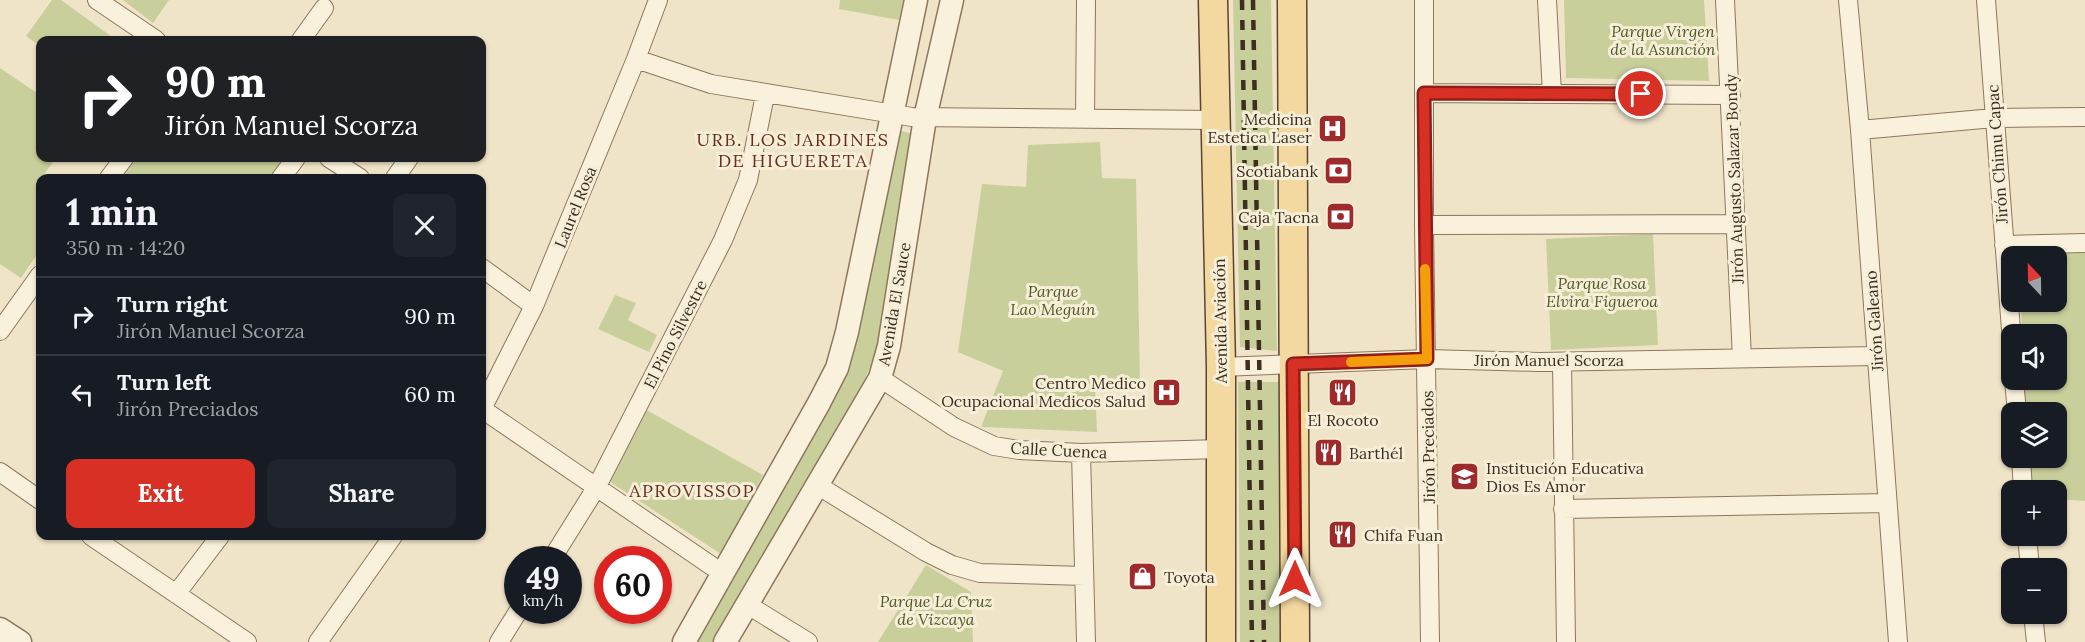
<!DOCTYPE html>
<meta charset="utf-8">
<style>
:root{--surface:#171b24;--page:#20242c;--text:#f1f3f6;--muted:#9ea1a6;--line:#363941;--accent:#d93025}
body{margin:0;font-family:Lora,serif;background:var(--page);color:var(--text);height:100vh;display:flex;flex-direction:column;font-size:22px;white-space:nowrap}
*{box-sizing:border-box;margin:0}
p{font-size:20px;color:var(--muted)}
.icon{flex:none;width:33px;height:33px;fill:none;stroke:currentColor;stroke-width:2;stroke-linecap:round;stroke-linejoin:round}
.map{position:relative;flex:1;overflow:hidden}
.sheet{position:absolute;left:36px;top:174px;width:450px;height:366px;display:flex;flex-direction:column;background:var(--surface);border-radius:12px;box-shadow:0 2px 4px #0004}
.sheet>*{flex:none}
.guide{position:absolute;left:36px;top:36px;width:450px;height:126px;border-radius:12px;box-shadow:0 2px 4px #0004;background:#202124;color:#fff;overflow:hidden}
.needle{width:39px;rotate:338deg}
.controls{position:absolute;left:2001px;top:246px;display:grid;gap:12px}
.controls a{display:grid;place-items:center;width:66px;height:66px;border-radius:12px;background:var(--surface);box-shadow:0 2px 4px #0004;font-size:30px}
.speed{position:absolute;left:504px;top:546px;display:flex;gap:12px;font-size:30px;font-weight:700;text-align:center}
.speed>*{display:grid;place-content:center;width:78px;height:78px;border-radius:50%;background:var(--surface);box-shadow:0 2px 4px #0004;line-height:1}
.speed small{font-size:15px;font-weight:400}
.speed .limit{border:9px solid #d22;background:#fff;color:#111}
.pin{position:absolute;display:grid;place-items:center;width:51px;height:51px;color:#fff;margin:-26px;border:3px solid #fff;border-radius:50%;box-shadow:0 2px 6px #0007}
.me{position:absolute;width:66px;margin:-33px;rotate:0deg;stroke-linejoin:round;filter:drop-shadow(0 0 4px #0008)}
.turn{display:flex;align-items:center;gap:21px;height:126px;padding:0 30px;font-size:27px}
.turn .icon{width:78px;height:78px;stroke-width:2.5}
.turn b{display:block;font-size:42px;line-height:51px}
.round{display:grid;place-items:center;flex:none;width:63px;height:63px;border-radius:12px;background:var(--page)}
.head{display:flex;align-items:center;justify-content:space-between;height:102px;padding:0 30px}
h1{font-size:36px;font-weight:800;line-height:45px}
.primary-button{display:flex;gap:12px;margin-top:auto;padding:12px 30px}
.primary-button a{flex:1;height:69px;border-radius:12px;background:var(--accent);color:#fff;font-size:24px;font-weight:800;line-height:69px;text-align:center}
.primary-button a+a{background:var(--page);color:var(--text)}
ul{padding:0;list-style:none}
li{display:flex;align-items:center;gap:18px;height:78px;padding:0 30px;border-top:2px solid var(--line)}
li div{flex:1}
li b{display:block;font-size:22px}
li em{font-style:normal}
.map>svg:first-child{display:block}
</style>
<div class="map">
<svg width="2085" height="642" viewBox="0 0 2085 642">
<rect width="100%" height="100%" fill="#f0e4c8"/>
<path fill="#c9cf9b" d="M52,0H61L115,39L114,40H40V46L26,36Z
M123,0H169L153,23Z
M840,0H903L899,20L839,9Z
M1233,0H1271L1277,351L1240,347Z
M1564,0H1704L1709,81L1566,78Z
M0,68L40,95V158H56L37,184L40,187V250L21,278L0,264Z
M897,130L914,134L880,335L871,364L858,396L719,642H693L837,387Z
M1100,142L1102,178L1136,179L1140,382H1095L1097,432L981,427L1003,371L958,352L982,184L1026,187L1028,145Z
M130,158H285L270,178H130L119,171Z
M1653,234L1658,345L1551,350L1546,239Z
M2085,253V501L2057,499L2056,490H2026L2025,458H2056V412H2024L2023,380H2056V334H2022L2021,302H2056V256H2019V254Z
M615,295L636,303L628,320L657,335L649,352L598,329Z
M1238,382H1279L1280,642H1240Z
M643,408L763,475L721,554L607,480Z
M926,565L971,592L973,642H878Z"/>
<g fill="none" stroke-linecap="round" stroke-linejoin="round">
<defs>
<path id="minor" d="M97,0L156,40
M658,0L636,59L534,306L482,409L722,573
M1424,0V225L1430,642
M1547,0L1552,94
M1725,0L1742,358
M1848,0L1860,130L1898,642
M1986,0L2012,343
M301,40L324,8
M636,59L711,84L912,117L1215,120
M1424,93L1731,95
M1085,119L1086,0
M1860,130L1994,118L2085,117
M329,158L360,178
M109,178L124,158
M281,178L296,158
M395,178L409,158
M1424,225L1734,224
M2004,245L2085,243
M482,268L534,306
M0,331L40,275
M1562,362L1566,642
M1221,367L1427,359L1539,362L1877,356
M880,378L954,427L994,446L1019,450L1081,453L1220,449
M2014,380L2017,412
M1081,453L1086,642
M2021,458L2023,490
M0,472L40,500
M817,485L926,552L952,565L980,573L1084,576
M1563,509L1887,503
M91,536L247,642
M2027,536L2030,568
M551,560L596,488L723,240L748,180L765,95
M176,594L220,536
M748,605L808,642
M2033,614L2036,642
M318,642L393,536
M499,642L519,610"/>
<path id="tertiary" d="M0,629L20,642
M684,642L819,403L837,368L847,332L916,0
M725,642L880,378L889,346L925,118L952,0"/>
<path id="primary" d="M1213,0L1221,367V642
M1292,0L1295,642"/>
</defs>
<use href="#minor" stroke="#8d765c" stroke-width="20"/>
<use href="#tertiary" stroke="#8d765c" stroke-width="25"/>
<use href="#primary" stroke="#5b4430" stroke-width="31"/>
<use href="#minor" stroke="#faf1dc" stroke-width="18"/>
<use href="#tertiary" stroke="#faf1dc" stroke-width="22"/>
<use href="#primary" stroke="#f3d9a0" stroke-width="28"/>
<path stroke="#3d2e20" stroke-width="4.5" stroke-dasharray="10 10" stroke-linecap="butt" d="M1242,0L1252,642
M1253,0L1264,642"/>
</g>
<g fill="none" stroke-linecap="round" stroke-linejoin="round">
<defs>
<path id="route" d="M1295,579L1293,364L1427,359L1424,93L1641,94"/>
</defs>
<use href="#route" stroke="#8d1f18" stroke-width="15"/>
<use href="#route" stroke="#d93025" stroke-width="10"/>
<path stroke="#f59e0b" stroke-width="10" d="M1351,362L1427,359L1425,269"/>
</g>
<defs>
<symbol id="hospital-square" viewBox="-11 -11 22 22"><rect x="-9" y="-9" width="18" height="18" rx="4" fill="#9e2a2b" stroke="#f7eed8"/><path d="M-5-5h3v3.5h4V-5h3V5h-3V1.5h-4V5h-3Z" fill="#fff"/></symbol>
<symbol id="bank-square" viewBox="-11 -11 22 22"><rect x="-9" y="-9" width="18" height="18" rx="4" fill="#9e2a2b" stroke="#f7eed8"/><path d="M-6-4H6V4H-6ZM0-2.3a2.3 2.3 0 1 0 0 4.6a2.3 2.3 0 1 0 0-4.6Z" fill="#fff"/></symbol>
<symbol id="restaurant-square" viewBox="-11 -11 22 22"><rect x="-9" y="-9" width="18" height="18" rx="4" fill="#9e2a2b" stroke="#f7eed8"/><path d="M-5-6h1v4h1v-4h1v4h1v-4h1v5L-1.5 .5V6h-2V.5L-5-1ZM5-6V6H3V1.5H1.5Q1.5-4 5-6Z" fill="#fff"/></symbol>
<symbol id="school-square" viewBox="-11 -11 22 22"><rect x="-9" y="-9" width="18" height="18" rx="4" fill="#9e2a2b" stroke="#f7eed8"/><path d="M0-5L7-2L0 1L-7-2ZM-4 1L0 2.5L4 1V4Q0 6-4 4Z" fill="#fff"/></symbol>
<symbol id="shop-square" viewBox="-11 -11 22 22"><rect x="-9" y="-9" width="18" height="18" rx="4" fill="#9e2a2b" stroke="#f7eed8"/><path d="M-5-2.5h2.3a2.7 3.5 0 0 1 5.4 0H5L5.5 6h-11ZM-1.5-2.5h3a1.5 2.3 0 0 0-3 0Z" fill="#fff"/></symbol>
</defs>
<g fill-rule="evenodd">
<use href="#hospital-square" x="1316" y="112" width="33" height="33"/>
<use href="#bank-square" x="1322" y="154" width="33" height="33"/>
<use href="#bank-square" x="1324" y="200" width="33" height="33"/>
<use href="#hospital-square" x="1150" y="376" width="33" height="33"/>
<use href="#restaurant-square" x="1326" y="376" width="33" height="33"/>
<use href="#restaurant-square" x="1312" y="436" width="33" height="33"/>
<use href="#school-square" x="1448" y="460" width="33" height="33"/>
<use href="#restaurant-square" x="1326" y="518" width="33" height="33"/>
<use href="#shop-square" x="1126" y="560" width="33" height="33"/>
</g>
<g text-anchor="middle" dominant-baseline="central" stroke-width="6" stroke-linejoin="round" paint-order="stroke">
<g font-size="16" font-style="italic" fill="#4d5a26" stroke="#f7eed8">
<text x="1663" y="31">Parque Virgen<tspan x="1663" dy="18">de la Asunción</tspan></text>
<text x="1602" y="283">Parque Rosa<tspan x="1602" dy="18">Elvira Figueroa</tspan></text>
<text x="1053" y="291">Parque<tspan x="1053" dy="18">Lao Meguín</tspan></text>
<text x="936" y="601">Parque La Cruz<tspan x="936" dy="18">de Vizcaya</tspan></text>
</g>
<g font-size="16" fill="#3d2e20" stroke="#f7eed8" text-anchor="end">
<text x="1312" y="119">Medicina<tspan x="1312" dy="18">Estetica Laser</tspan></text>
<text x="1318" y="171">Scotiabank</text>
<text x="1319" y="217">Caja Tacna</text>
<text x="1146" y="383">Centro Medico<tspan x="1146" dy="18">Ocupacional Medicos Salud</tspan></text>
<text x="1343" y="420" text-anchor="middle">El Rocoto</text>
<text x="1349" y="453" text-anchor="start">Barthél</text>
<text x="1486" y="468" text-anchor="start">Institución Educativa<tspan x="1486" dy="18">Dios Es Amor</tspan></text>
<text x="1364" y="535" text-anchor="start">Chifa Fuan</text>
<text x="1164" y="577" text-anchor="start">Toyota</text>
</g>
<g font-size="16" fill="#3d2e20" stroke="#f7eed8">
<text transform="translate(1997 154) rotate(-94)">Jirón Chimu Capac</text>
<text transform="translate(1734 179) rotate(-92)">Jirón Augusto Salazar Bondy</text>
<text transform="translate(575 207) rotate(-68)">Laurel Rosa</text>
<text transform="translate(894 304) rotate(-80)">Avenida El Sauce</text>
<text transform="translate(1220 321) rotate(-91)">Avenida Aviación</text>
<text transform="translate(1874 321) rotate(-94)">Jirón Galeano</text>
<text transform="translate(675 334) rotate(-63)">El Pino Silvestre</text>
<text x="1549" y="360">Jirón Manuel Scorza</text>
<text transform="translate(1428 447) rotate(-91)">Jirón Preciados</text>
<text transform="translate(1059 450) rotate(3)">Calle Cuenca</text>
</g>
<g font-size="18" letter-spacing="1.5" fill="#6b2e1e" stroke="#f7eed8">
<text x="793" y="139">URB. LOS JARDINES<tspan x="793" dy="21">DE HIGUERETA</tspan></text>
<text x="692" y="490">APROVISSOP</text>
</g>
</g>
</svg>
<div class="controls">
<a><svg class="needle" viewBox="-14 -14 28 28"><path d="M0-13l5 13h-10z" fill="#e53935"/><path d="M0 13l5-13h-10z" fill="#9ea1a6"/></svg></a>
<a><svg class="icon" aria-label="sound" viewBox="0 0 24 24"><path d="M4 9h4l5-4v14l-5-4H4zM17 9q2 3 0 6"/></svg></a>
<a><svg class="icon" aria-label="layers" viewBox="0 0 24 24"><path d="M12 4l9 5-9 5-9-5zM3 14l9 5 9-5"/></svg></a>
<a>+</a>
<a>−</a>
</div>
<div class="speed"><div>49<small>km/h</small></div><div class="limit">60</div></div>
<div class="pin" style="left:1641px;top:94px;background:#d93025"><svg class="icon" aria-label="arrive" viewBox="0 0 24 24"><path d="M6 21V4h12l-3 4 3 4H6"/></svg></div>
<svg class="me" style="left:1295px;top:579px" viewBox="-20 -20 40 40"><path d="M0-17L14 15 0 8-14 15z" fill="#d93025" stroke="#fff" stroke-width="4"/></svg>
<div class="guide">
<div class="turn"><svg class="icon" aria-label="right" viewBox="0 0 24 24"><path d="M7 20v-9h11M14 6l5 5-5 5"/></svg><div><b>90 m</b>Jirón Manuel Scorza</div></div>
</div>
<section class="sheet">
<div class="head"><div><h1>1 min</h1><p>350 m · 14:20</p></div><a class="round"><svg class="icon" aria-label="close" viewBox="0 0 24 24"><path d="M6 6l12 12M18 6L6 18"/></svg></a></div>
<ul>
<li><svg class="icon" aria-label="right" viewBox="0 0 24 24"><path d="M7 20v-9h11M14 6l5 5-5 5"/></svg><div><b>Turn right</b><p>Jirón Manuel Scorza</p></div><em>90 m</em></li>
<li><svg class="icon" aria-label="left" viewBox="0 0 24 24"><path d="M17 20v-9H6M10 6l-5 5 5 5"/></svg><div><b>Turn left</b><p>Jirón Preciados</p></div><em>60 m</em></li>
</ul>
<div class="primary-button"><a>Exit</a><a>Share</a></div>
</section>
</div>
